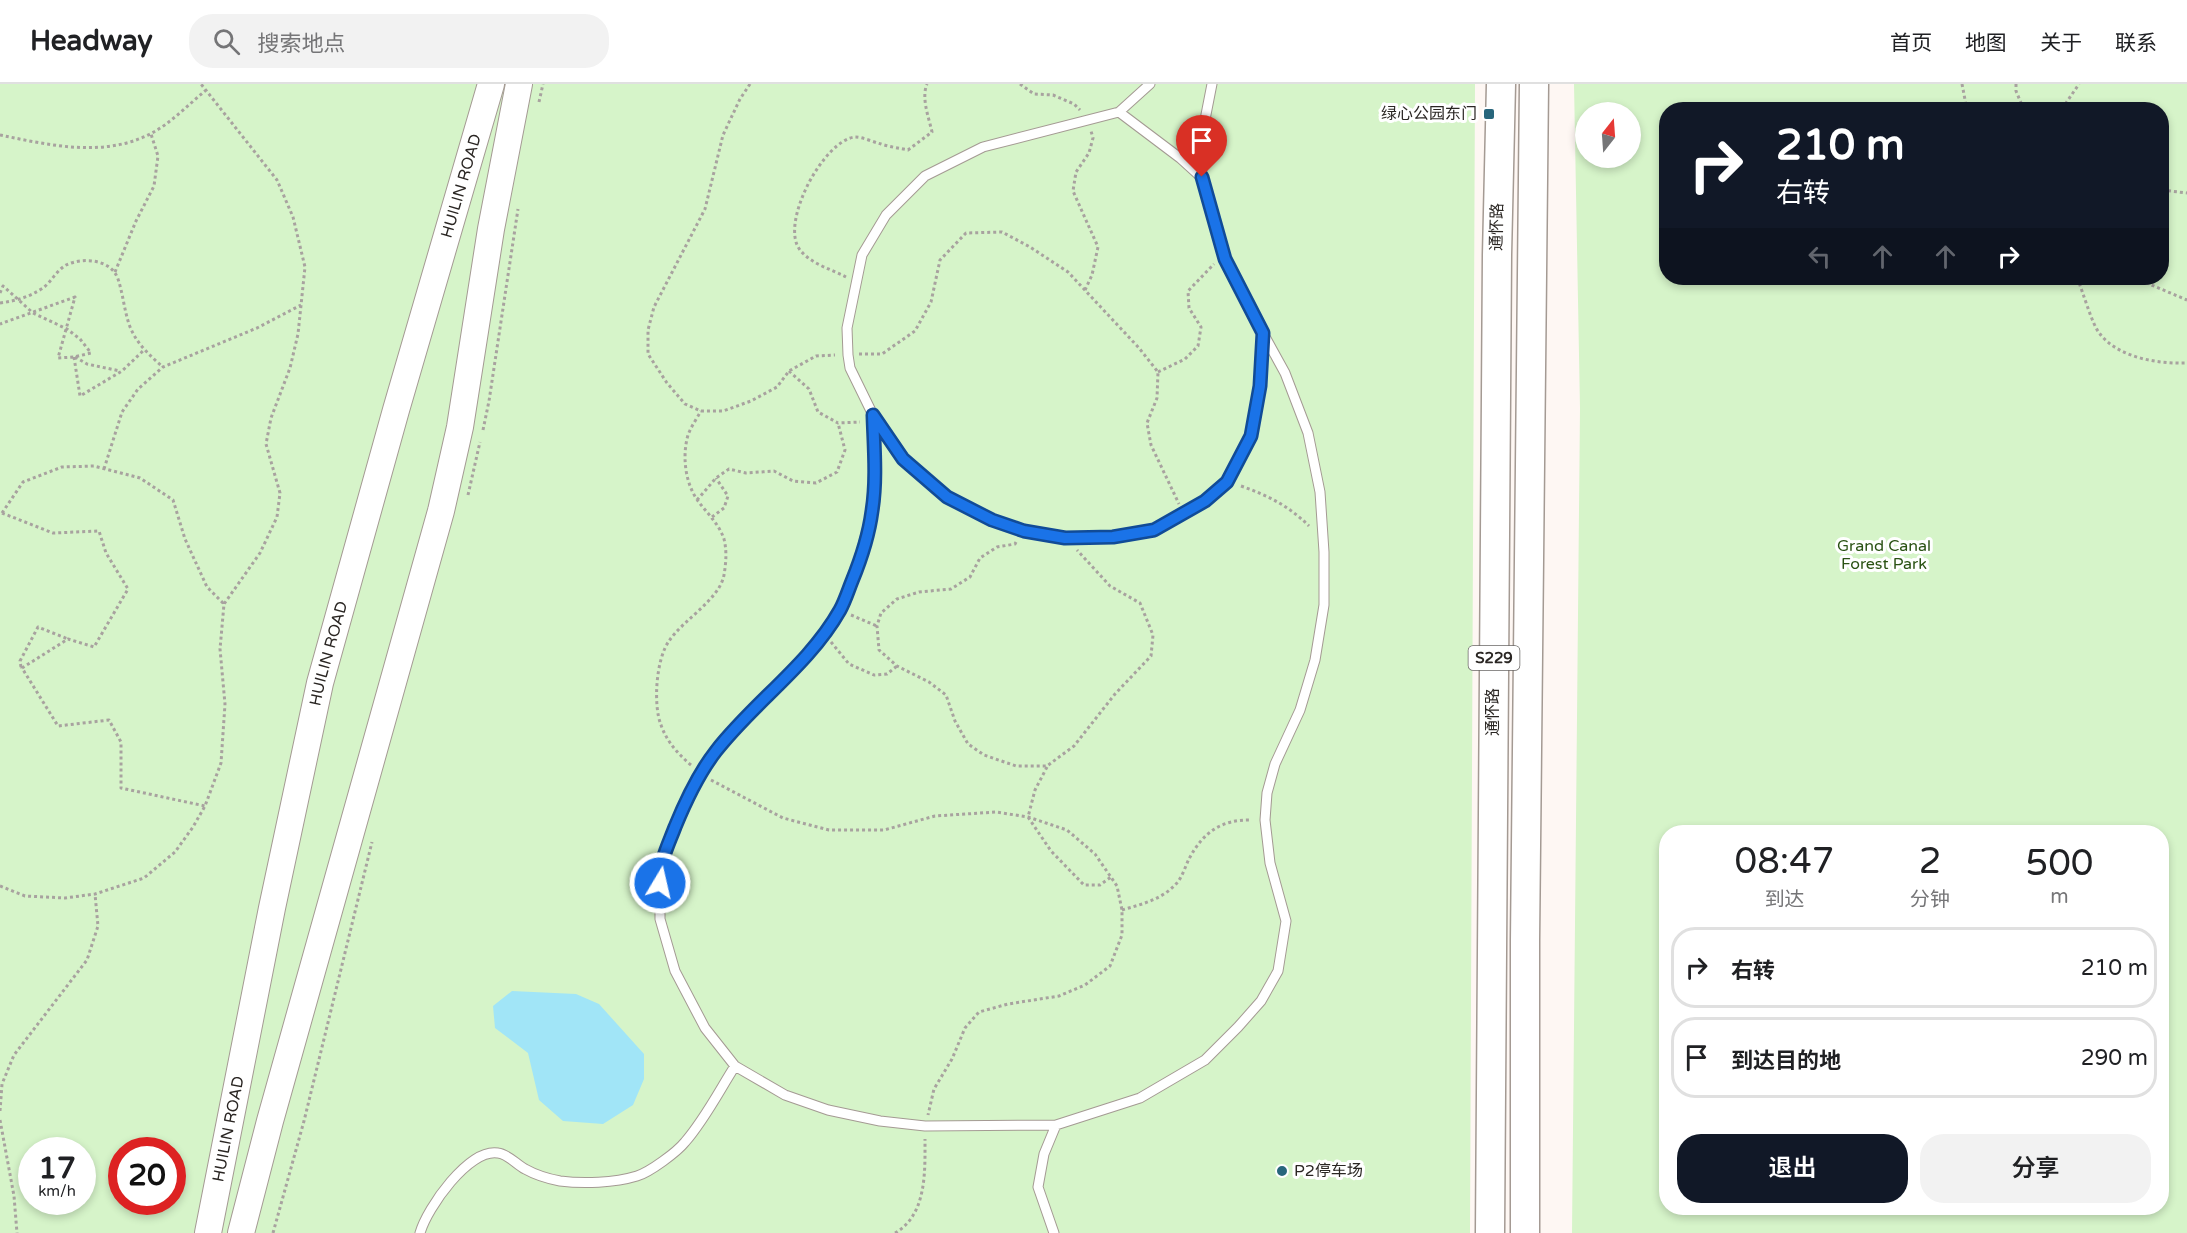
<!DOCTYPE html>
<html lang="zh">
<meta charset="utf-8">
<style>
:root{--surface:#fff;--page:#f2f2f2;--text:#202124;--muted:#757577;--line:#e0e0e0;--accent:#111827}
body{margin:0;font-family:"Varela Round","Noto Sans SC",sans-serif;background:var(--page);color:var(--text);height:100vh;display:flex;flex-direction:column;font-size:22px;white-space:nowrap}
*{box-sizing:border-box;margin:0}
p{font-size:20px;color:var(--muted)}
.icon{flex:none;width:33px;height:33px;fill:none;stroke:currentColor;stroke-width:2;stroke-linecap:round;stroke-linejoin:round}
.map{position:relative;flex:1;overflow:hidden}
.drawer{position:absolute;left:1659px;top:741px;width:510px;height:390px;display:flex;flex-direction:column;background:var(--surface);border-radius:24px;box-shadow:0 3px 9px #0003}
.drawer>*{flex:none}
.banner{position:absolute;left:1659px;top:18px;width:510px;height:183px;border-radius:24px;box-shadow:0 3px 9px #0003;background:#111827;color:#fff;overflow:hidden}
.needle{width:39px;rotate:17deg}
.buttons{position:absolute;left:1575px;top:18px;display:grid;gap:12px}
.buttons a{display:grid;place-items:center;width:66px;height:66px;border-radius:50%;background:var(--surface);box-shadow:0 3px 9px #0003;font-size:30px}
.speed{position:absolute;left:18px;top:1053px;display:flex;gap:12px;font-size:30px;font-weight:700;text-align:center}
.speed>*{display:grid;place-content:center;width:78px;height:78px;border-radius:50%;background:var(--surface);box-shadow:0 3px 9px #0003;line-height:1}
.speed small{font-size:15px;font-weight:400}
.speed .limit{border:9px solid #d22;background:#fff;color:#111}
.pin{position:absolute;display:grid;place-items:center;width:51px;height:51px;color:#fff;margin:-62px -26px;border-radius:50% 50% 50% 0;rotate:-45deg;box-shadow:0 0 6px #0007}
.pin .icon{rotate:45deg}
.me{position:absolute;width:66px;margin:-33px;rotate:9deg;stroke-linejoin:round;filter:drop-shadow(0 0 4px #0008)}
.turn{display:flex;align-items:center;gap:21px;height:126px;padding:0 18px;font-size:27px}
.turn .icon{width:78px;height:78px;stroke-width:2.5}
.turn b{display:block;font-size:42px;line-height:51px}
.lanes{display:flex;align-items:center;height:57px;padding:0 18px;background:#0003;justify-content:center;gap:30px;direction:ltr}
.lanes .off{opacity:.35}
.eta{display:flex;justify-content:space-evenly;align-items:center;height:102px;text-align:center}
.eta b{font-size:36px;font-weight:600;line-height:42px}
.action{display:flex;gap:12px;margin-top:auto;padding:12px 18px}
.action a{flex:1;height:69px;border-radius:24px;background:var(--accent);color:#fff;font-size:24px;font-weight:600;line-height:69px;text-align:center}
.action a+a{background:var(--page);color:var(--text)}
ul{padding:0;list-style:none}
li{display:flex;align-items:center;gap:18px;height:81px;margin:0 12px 9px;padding:0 6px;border:3px solid var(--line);border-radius:24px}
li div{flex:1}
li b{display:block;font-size:22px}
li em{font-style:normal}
header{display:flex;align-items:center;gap:36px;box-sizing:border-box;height:84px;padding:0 30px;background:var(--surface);border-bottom:2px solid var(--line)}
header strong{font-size:28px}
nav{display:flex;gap:33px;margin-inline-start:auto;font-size:21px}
.search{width:420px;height:54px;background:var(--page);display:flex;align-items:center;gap:15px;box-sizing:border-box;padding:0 21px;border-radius:24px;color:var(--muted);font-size:22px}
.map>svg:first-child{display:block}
</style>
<header>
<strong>Headway</strong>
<div class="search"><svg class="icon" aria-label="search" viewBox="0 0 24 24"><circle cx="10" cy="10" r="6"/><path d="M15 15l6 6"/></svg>搜索地点</div>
<nav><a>首页</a><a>地图</a><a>关于</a><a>联系</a></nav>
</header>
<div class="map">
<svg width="2187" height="1149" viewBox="0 0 2187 1149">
<rect width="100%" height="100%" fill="#fef7f3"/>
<path fill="#d6f4c9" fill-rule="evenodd" d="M0,0H1475L1470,1149H0ZM32,1066H82V1118H32ZM122,1066H172V1118H122Z
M1574,0H2187V1149H1572L1580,324ZM1666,26H2162V194H1666ZM1586,28H1630V74H1586ZM2162,748V1124H1666V748Z"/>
<path fill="#a1e5f7" d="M512,907L576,910L599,920L644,970V995L633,1021L603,1040L563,1037L539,1016L528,969L495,944L493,922Z"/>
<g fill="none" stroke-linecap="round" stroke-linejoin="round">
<defs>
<path id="service" d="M1150,0L1119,28L983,63L925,92L886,131L862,171L847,244L848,271L850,284L873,331L904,375L947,413L992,436L1024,447L1065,454L1113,453L1154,446L1205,417L1228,398L1250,352L1260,302L1263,249L1225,175L1202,94L1201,56L1212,0
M1119,28L1180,74L1202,94
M873,331L875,380L872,427L858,481L840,526L824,549L799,580L717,665L700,689L684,720L660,782V835L675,887L705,944L735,982L785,1011L828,1026L880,1037L925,1042L1056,1041L1140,1014L1205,976L1238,943L1261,917L1278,887L1286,837L1270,779L1265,736L1267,709L1275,680L1300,626L1315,576L1324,521V468L1320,408L1308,349L1285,289L1263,249
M420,1149C427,1124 469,1064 498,1069C508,1070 517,1081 525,1085C534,1090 549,1095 560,1097C583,1100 614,1099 637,1092C650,1088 677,1068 685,1058C705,1035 719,1007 735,982
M1054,1149L1038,1103L1044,1070L1056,1041"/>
<g id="secondary">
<path id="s1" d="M208,1149L272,824L320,599L396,326L491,0"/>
<path d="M241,1149L270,1037L441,427L460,343L491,145L519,0"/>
</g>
<path id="primary" d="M1490,1149L1497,171L1501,0
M1525,1149V857L1534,0"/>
</defs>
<use href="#service" stroke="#a49a93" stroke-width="11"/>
<use href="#secondary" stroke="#a49a93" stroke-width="28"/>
<use href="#primary" stroke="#a49a93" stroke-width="31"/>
<path stroke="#a8a29f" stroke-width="3" stroke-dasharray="3 3" stroke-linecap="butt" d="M750,0L740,15L723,51L705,125L654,223L648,246V270L667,299L685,320L701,327H723L751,317L777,303L789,287L816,272L835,271
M1020,0L1034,10L1053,11L1074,20L1080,26
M1962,0L1967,26
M2016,0V7L2024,26
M539,18L543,0
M2067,26L2066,19L2079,0
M0,51C49,61 103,74 150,50C170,40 188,21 205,7
M2162,106L2187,109
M115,188L136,137L154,102L158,72L151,50
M846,193C831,185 811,180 800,166C779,139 824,56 855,53C863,53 873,58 881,60C890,63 899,64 908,66L932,48C929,34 921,14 927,0
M2077,194C2083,207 2092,241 2100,250C2119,274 2158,280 2187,279
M2135,194L2187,216
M1085,206L1092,191L1098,163L1073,107L1076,88L1089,69L1093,54L1091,47
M0,209L3,202L33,229L67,245L80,255L91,269L74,273L58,274L75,213L0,240
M0,219C16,217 29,213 43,204C51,198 57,186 66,181C83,173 111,175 118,195C123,210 124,225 129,240C135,258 149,271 163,283
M859,270H882L915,247L931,218L940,176L966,149L1002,148L1030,163L1068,188L1139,264L1158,288L1157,314L1147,339L1151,361L1179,420
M74,273L80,312L122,287L144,266
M75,273L87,280L120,287
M789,287L809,305L818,328L838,339L860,338
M1158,288L1185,275L1198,262L1201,243L1189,224L1188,207L1214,180
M483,346L489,317L518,125
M104,385L122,328L138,305L163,283L257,244L301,221
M1241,402C1267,411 1289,422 1309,442
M468,411L480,358
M697,416L716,394L729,385L746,389L774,387L793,397L816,399L837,388L845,366L838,339
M2,429L53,449L99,447L106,469L128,505L94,563L68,555L22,584L58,642L109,636L121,658V704L205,722
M2,429L23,398L62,383L94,382L140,394L173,416L185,455L207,503L224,520
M712,433L724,424L728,412L716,394
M1016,458L1015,460L997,463L980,474L970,493L951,505L919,508L897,515L881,529L877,542L879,566L897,582L929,598L946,611L955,637L968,660L984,671L1016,682H1047L1074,662L1115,610L1151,572L1153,551L1140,519L1110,502L1077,466
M851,531L877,542
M831,558L849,580L874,591L887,590L897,582
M21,583L20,577L38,543L68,555
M691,681C678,670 667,658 661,641C653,621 656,575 669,557C683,536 720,515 724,491C726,479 727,467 724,455C719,440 707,429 698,417C685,399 682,372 688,351C691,343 697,334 701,327
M1047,683L1035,706L1028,733L1051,767L1084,801H1100L1111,793
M711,696L783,734L829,746H884L935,732L996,728L1028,733L1067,746L1095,770L1117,802L1122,826V851L1110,882L1085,901L1059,912L1008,920L979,928L965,944L952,975L934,1005L928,1031
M0,802L25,812L65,814L95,810L144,794L175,768L193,743L205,722L221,679L225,620L220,565L224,520L260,469L277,433L280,409L266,360L271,334L290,284L298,250L305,183L293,133L277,96L201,0
M1122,826C1142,820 1161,816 1176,800C1182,794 1185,783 1189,775C1203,748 1222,735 1252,736
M0,1027L2,1000L14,971L87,876L98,842L95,810
M0,1036L14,1112L17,1149
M273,1149L304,1037L372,758
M895,1149C927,1131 925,1087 925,1055"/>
<use href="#service" stroke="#fff" stroke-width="9"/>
<use href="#secondary" stroke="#fff" stroke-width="26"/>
<use href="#primary" stroke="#fff" stroke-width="28"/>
</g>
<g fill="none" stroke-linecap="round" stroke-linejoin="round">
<defs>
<path id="route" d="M660,799C660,776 667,764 675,743C686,716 698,690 716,667C754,618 809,581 840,526C845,517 848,507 852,497C861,475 869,450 872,427C877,396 874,362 873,331L903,375L947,413L992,436L1024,447L1065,454L1113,453L1154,446L1205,417L1227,398L1251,352L1260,302L1263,249L1225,175L1202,93"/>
</defs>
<use href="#route" stroke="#114b97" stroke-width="15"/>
<use href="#route" stroke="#1a73e8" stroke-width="10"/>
</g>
<g fill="#28667c" stroke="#fff" stroke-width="2">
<rect x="1483" y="24" width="12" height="12" rx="3"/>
<circle cx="1282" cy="1087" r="6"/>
</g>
<g text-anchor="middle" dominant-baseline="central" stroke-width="6" stroke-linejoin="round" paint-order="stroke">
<rect fill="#fff" stroke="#6a6765" stroke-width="1.5" x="1468.5" y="562" width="51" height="24" rx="4.5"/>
<g font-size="15" font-weight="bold" fill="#2a2623">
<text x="1494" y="574">S229</text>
</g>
<g font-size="16" fill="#2a2623" stroke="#fff" text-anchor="end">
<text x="1477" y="30">绿心公园东门</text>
<text x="1294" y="1087" text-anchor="start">P2停车场</text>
</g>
<g font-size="16" fill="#2a2623" stroke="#fff">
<text stroke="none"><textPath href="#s1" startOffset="1078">HUILIN ROAD</textPath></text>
<text transform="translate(1497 143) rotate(-89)">通怀路</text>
<text stroke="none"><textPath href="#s1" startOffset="592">HUILIN ROAD</textPath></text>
<text transform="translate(1493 628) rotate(-90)">通怀路</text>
<text stroke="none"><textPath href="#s1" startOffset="106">HUILIN ROAD</textPath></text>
</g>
<g font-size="16" fill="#2a5213" stroke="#fff">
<text x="1884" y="462">Grand Canal<tspan x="1884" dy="18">Forest Park</tspan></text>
</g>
</g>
</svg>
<div class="buttons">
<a><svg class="needle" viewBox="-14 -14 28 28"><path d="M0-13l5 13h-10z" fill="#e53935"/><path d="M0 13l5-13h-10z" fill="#757577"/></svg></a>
</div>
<div class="speed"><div>17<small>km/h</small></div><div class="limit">20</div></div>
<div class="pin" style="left:1202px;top:93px;background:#d93025"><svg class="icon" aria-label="arrive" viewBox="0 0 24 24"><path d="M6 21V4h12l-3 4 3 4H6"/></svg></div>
<svg class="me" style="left:660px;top:799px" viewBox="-20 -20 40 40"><circle r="17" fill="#1a73e8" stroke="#fff" stroke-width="3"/><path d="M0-11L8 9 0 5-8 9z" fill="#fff"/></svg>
<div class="banner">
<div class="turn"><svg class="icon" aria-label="right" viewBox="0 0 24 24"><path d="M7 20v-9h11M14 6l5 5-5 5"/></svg><div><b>210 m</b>右转</div></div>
<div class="lanes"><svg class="icon off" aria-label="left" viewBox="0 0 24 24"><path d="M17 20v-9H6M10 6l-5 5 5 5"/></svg><svg class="icon off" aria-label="ahead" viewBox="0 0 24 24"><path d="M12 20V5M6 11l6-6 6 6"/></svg><svg class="icon off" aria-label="ahead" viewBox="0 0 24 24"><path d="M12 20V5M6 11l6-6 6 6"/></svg><svg class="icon" aria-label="right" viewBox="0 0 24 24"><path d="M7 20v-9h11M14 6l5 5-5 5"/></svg></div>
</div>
<section class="drawer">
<div class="eta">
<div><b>08:47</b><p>到达</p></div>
<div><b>2</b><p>分钟</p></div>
<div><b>500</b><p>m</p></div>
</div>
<ul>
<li><svg class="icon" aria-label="right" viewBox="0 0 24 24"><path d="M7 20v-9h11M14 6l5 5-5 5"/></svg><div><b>右转</b></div><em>210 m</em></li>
<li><svg class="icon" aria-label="arrive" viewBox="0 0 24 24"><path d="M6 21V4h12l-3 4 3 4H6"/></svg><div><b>到达目的地</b></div><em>290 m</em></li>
</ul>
<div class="action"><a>退出</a><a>分享</a></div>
</section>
</div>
